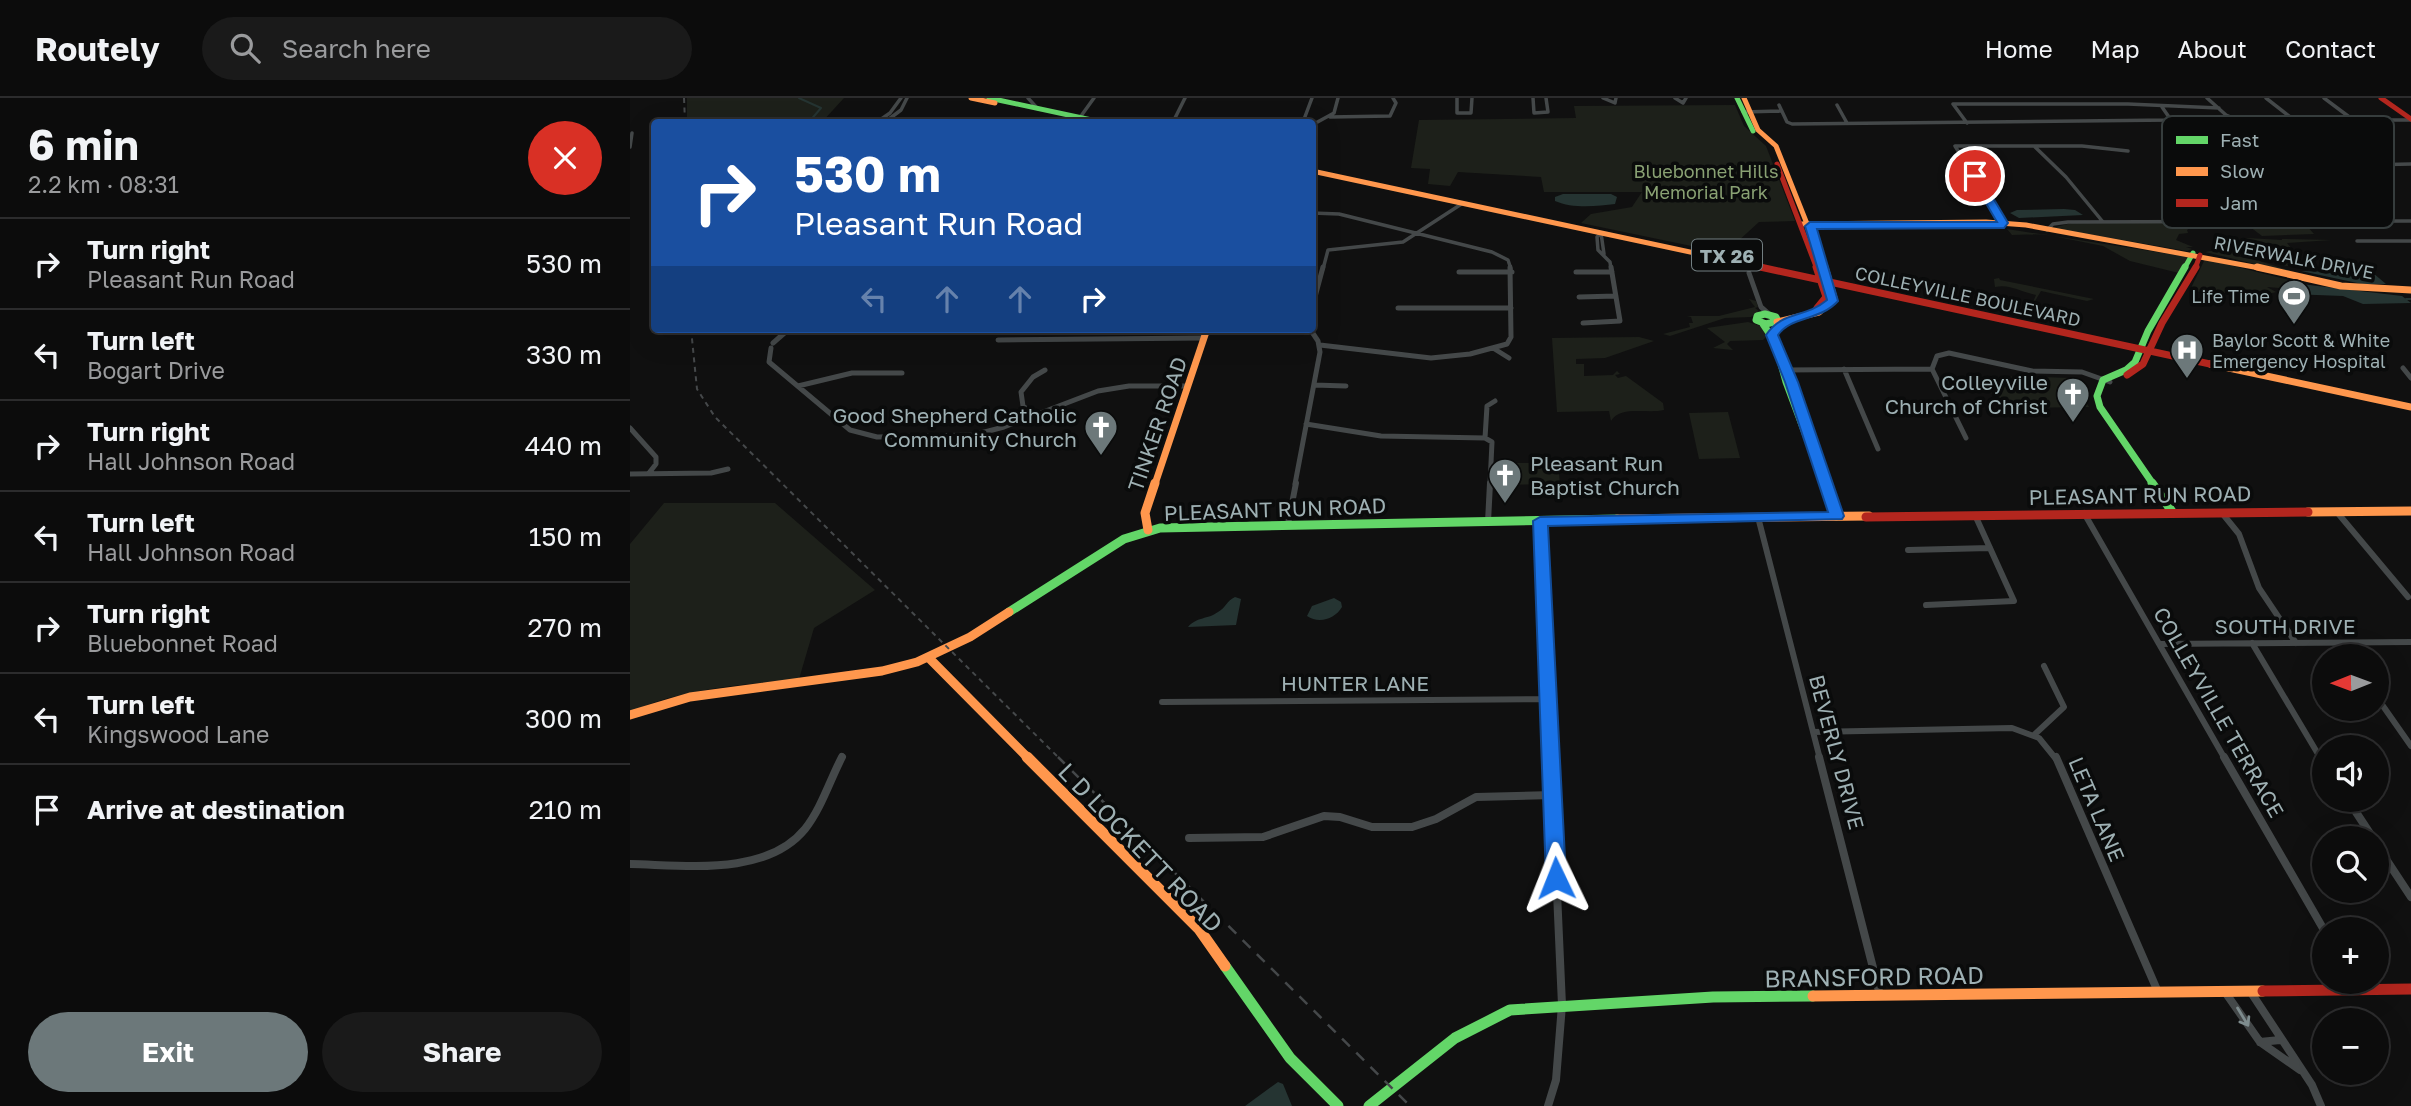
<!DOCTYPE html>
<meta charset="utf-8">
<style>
:root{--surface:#0c0c0c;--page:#1a1a1a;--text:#f1f3f6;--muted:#9a9b9d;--line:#2c2c2d;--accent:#6c787a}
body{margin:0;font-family:"Golos Text",sans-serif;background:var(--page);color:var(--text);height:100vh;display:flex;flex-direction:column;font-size:26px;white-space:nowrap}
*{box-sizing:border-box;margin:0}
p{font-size:23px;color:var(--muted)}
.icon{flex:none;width:38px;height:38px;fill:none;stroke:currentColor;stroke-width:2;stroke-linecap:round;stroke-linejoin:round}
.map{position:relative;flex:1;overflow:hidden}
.side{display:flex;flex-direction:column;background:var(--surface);width:630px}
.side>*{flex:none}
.banner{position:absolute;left:21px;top:21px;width:665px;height:214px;border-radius:7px;box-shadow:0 7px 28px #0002,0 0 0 2px var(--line);background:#1a4fa0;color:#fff;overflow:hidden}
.needle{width:46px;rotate:269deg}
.controls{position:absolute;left:1682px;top:546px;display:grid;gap:14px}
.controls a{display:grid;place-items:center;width:77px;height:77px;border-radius:50%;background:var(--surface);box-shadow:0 7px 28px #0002,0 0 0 2px var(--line);font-size:35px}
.pin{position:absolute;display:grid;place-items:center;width:60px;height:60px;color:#fff;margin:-30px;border:4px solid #fff;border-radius:50%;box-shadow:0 2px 7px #0007}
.me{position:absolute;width:77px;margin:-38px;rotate:358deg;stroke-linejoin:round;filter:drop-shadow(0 0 5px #0008)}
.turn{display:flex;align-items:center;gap:24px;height:147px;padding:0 28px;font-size:32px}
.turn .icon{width:91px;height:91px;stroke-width:2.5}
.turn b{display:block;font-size:49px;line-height:60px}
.lanes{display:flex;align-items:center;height:66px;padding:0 28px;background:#0003;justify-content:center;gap:35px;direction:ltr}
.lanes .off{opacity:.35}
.round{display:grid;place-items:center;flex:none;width:74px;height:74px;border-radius:37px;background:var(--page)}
.overview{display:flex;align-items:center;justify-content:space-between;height:119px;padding:0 28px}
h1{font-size:42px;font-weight:700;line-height:52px}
.action{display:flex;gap:14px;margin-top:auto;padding:14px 28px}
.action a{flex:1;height:80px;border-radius:42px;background:var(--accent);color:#fff;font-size:28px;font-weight:700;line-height:80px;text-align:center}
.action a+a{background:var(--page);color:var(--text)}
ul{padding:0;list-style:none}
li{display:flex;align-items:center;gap:21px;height:91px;padding:0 28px;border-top:2px solid var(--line)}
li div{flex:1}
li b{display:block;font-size:26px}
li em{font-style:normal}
header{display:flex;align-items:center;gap:42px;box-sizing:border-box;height:98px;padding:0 35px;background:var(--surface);border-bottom:2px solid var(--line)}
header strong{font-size:33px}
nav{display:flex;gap:38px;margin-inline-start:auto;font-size:24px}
.search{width:490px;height:63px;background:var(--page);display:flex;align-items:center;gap:18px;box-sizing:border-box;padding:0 24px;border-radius:38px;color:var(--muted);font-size:26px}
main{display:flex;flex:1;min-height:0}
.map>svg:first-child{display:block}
</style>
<header>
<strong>Routely</strong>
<div class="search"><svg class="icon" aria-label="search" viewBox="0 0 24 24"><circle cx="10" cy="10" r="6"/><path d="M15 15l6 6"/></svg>Search here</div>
<nav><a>Home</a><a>Map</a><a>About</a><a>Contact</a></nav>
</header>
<main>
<section class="side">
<div class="overview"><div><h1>6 min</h1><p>2.2 km · 08:31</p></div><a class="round" style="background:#d93025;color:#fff"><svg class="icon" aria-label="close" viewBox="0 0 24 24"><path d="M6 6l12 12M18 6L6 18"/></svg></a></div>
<ul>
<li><svg class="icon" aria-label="right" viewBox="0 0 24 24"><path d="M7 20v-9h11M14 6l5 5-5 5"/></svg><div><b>Turn right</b><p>Pleasant Run Road</p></div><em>530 m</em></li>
<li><svg class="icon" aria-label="left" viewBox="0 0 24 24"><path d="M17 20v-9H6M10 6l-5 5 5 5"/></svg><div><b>Turn left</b><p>Bogart Drive</p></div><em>330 m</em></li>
<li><svg class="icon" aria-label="right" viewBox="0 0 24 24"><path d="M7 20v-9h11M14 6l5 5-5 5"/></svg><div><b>Turn right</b><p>Hall Johnson Road</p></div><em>440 m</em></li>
<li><svg class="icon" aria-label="left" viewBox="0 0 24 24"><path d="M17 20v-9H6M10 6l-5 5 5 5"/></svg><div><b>Turn left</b><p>Hall Johnson Road</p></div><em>150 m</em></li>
<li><svg class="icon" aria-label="right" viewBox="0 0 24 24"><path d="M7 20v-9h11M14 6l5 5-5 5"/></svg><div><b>Turn right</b><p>Bluebonnet Road</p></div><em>270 m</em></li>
<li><svg class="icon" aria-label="left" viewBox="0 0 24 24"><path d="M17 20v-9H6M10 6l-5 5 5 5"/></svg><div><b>Turn left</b><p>Kingswood Lane</p></div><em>300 m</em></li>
<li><svg class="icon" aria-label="arrive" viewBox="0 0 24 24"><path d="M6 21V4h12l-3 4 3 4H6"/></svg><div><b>Arrive at destination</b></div><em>210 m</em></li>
</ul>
<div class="action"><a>Exit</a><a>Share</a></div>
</section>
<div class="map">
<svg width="1781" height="1008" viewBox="0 0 1781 1008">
<rect width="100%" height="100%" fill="#101010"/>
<path fill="#1d201a" d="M57,0H214L192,24H57Z
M1105,7L1114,28L1136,48L1165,123L1129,124L1095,155L951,125L961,116L1002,109L1012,94H914L911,79L828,74L820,88L798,86L800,71L781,70L789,22L946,20L944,8Z
M1683,124L1689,127L1677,128L1684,136L1632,138L1615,125Z
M1442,125H1582L1587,127L1582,130L1564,127L1557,132L1558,135L1549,136L1546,142L1563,149H1556L1562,151L1557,153L1422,130Z
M1377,131L1559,159L1549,175L1500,163L1473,148L1413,136L1382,137Z
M1617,140L1652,142V141L1702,142L1657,145L1662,151L1658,153L1666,159L1653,158L1658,165L1682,168C1662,166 1649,174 1634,155L1636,150L1648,148L1646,146L1618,144L1621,147L1618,151L1623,156L1604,158L1623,161L1661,173L1658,174L1575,154L1592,151L1608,154L1611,148L1607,147L1608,144Z
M1575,161L1659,182L1650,190L1637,189L1646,194L1642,195H1577L1560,192Z
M1369,180L1370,182L1464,201L1457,203L1411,193L1399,213L1395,211H1400L1406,197C1390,194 1381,186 1365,189L1364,181Z
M1119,201L1126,203L1128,209L1125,210L1129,213L1121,219L1095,220L1040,238L1033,236L1060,229L1059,225H1063L1061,219L1057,218H1089L1125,209Z
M1118,224L1134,229L1139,241L1134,230L1136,239L1133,242L1100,243L1097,246L1103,252L1083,250L1095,244L1077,230Z
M1009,239L1024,243L975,260L946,261V266H954V278L983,277L987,273L990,276L985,277L988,280L996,278L1033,305L1034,312C1018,316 990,307 981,323L979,313L927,314L922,240Z
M1384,278L1441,280L1459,309L1370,310L1355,284Z
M1098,314L1110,360L1069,361L1059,315Z
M864,365H928L930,386L863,387Z
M34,405H145L245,492L184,530L169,581C112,587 53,590 0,614V446Z"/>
<path fill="#253432" d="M933,96H981L987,99L985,106C968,108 943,111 925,103V99Z
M1434,111L1445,112L1453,117L1389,120L1380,115L1387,112Z
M1671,173L1743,175L1756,186H1732Z
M1671,186L1772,198L1781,205L1733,206L1713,198L1660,196Z
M605,499L611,501L606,527L558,529C568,518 577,522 588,514C596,510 596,503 605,499Z
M704,500L711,504L712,509C705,521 689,526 677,518L682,508Z
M648,984L653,986L662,1008H615Z"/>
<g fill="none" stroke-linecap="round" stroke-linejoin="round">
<path stroke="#253432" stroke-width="2" d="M169,0L191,10L179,24
M1776,201H1781"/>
<path stroke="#444849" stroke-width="3.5" d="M398,0L408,11
M827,0V15H841L842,0
M903,0L904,15L918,14L916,0
M973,0L985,5L986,0
M1045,0L1053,5L1056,0
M1577,0L1596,17L1608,22H1781
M1636,0L1664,22
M1694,0L1722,21
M1149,7L1157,24L1162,26L1541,22L1532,9
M1207,7L1217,25
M1113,14L1152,13
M700,19L760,18L766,5L763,0
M443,23L451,18L464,0
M247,24L260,15L271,0
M255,24L271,12L277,0
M543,24L555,0
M673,24L682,0
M1337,25L1323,6H1498L1589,10
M682,27L704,15L708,0
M1325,48H1452L1498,53
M1325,48L1373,125
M1404,48L1436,79L1473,124
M0,49L2,35
M1542,56L1614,124
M1690,67L1653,37H1648L1750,123
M1689,68L1781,66
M682,115L709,116L862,154L878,162L881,171
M1417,132L1423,126L1438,124L1781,123
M971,135L974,156
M971,135L967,139L968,152L980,164L981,171
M1727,143H1781
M693,171L698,152L773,144L833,105"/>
<path stroke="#444849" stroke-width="5" d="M829,174H882
M946,174H982
M1119,175L1131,209L1139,216
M949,199L986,198
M682,210L693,169
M768,210H881
M953,225L990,223L981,169
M368,242L574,240
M143,245L159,231
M690,247L801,260L840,256L877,246L881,239L880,169
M141,250L139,264L220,332L247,339L343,337L374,329L468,293L499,288H558
M863,250L879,260
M1773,270L1781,280
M1214,271L1248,351
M1302,271L1307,258L1319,255L1402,273L1452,274L1480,284
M1302,271L1336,340
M1154,272L1302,271
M684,287L716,288
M168,288L222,275H272
M404,317L393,308L391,294L403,279L415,272
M676,326L751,338L855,340
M0,330L26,359V366L19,375
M0,376L81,375L98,371
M665,386L690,254L688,243L680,231
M860,386L862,344L855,340L857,308L865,303"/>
<path stroke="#444849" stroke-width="6" d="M1706,413L1778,499
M1454,415L1595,661
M1592,415L1609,436L1629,490L1666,545
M1128,419L1190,661
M910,423L921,661
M858,424L860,385
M658,426L666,385
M1278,452L1360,450
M1296,507L1384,503L1345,417
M1622,545L1691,661
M1710,545L1720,558
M1530,546L1781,544
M1746,598L1781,648
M532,604L918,601
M1183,634L1382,630L1409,640L1426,661
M1404,637L1434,609L1414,568
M211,661L212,658"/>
<path stroke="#444849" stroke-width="8" d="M1189,659L1250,897
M1426,659L1528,894
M1594,659L1694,832
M1690,659L1694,665
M1718,702L1743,740
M559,740L633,739L694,718L710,719L742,729H782L806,721L846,699L923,697
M1746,746L1781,799
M0,766C54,767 136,779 175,731C191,711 200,682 212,659
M1620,893L1682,987L1691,1008
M1595,894L1630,944L1670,972
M1630,944L1650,942
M918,1008L926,982L932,907L921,659"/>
<path stroke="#63d668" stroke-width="5" d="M359,0L471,24
M1107,0L1123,33
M1554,171L1563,155"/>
<path stroke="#63d668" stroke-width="7" d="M1135,216L1146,219L1148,223L1136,226L1126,222L1127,218Z
M1133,226L1145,244L1156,284L1194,386
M1523,386L1470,309L1467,298L1473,282L1496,272L1505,264L1518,233L1555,169"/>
<path stroke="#63d668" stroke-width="9" d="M1194,385L1206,418
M1522,385L1543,415
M379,514L494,441L530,430L987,421"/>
<path stroke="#63d668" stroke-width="11" d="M595,868L660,960L708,1008
M739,1008L825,940L880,912L1083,899L1183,898"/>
<path stroke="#ff974d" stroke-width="5" d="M341,0L365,5
M1114,0L1128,32L1146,48L1195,171
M682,73L1130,169
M1171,126L1356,124L1396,127L1635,171"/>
<path stroke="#ff974d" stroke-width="7" d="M1627,169L1711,188L1781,192
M1147,224L1189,214L1204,200L1195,169
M1580,266L1781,309
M525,386L577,231"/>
<path stroke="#ff974d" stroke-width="9" d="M1678,414L1781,413
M987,421L1239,418
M518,432L515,415L525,385
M299,560L399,661
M0,617L60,599L252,573L287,564L340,539L379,514"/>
<path stroke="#ff974d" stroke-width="11" d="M397,659L569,831L595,868
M1183,898L1633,893"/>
<path stroke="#b3261e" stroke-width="5" d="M1751,0L1781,21
M1147,66L1187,171
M1130,169L1138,171
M1565,171L1570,157"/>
<path stroke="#b3261e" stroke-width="7" d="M1130,169L1580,266
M1186,169L1196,199L1187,210
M1497,277L1513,266L1532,225L1566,169"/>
<path stroke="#b3261e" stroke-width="9" d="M1236,419L1678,414"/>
<path stroke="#b3261e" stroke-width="11" d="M1633,893L1781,891"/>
<path stroke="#45484a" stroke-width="2" stroke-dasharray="5 4.5" stroke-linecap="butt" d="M54,0L55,24
M61,231L67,291L85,319L430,661"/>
<path stroke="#45484a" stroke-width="2.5" stroke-dasharray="11 9" stroke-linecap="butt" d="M428,659L780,1008"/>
</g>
<defs><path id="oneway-shaft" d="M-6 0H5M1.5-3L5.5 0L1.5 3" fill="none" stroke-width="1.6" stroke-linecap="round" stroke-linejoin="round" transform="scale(1.75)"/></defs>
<use stroke="#7e8c8e" href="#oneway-shaft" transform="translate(1613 919) rotate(59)"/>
<path fill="#1a73e8" stroke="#114b97" stroke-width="2" d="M1345,75L1350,78L1378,125L1374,130L1187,131L1208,203C1190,223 1161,218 1148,237L1168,284L1214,418L1212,421L918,428L936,780L933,786H919L916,780L903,423L910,419L1198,414L1155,284L1136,237C1153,212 1174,221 1197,202L1175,128L1180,124H1367L1340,78Z"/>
<defs>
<symbol id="stadium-pin" viewBox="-11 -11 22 30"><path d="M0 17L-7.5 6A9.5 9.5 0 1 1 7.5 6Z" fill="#6c787a" stroke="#0a0b0b"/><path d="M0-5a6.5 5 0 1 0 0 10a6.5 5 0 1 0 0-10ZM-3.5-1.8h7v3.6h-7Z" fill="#fff"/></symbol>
<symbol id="hospital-pin" viewBox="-11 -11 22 30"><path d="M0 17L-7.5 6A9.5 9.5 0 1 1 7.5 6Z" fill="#6c787a" stroke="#0a0b0b"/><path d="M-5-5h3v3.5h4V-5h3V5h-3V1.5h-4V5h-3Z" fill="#fff"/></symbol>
<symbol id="church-pin" viewBox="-11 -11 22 30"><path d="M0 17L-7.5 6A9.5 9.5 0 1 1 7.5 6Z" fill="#6c787a" stroke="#0a0b0b"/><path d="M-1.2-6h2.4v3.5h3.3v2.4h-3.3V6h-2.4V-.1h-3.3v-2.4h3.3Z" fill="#fff"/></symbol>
</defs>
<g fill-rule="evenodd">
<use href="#stadium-pin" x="1645" y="179" width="38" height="52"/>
<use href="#hospital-pin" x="1538" y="233" width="38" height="52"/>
<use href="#church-pin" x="1424" y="277" width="38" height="52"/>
<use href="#church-pin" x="452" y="310" width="38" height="52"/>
<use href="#church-pin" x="856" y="358" width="38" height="52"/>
</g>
<g text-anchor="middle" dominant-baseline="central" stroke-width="7" stroke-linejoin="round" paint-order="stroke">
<g font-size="18" fill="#89a173" stroke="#0a0b0b">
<text x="1076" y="73">Bluebonnet Hills<tspan x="1076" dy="21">Memorial Park</tspan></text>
</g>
<g font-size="18" fill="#9eb0b3" stroke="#0a0b0b">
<text transform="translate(1664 159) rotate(11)">RIVERWALK DRIVE</text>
<text transform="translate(1338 198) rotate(12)">COLLEYVILLE BOULEVARD</text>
</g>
<g font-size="18" fill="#9eb0b3" stroke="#0a0b0b" text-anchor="end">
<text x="1640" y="198">Life Time</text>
<text x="1582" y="242" text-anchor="start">Baylor Scott &amp; White<tspan x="1582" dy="21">Emergency Hospital</tspan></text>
</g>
<rect fill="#0a0b0b" stroke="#727e81" stroke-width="2" x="1062" y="141.5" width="70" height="31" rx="5"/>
<g font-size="19" font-weight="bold" fill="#9eb0b3">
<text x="1097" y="157">TX 26</text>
</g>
<g font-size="21" fill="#9eb0b3" stroke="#0a0b0b" text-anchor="end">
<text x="1418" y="284">Colleyville<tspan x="1418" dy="24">Church of Christ</tspan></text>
<text x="447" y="317">Good Shepherd Catholic<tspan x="447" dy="24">Community Church</tspan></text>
<text x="900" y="365" text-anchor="start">Pleasant Run<tspan x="900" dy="24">Baptist Church</tspan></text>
</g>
<g font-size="21" fill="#9eb0b3" stroke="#0a0b0b">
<text transform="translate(527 326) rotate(-71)">TINKER ROAD</text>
<text transform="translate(1510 397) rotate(-1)">PLEASANT RUN ROAD</text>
<text transform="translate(645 411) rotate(-2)">PLEASANT RUN ROAD</text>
<text x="1655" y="528">SOUTH DRIVE</text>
<text x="725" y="585">HUNTER LANE</text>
<text transform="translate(1589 614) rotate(60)">COLLEYVILLE TERRACE</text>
<text transform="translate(1207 654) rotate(75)">BEVERLY DRIVE</text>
<text transform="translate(1467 711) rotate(67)">LETA LANE</text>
</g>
<g font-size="24" fill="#9eb0b3" stroke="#0a0b0b">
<text transform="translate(511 749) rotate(46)">L D LOCKETT ROAD</text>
<text transform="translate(1244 878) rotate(-1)">BRANSFORD ROAD</text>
</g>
</g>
<rect x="1532" y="18" width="232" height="112" rx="10" fill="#0a0b0b" stroke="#363d3d" stroke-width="2"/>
<rect x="1546" y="38" width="32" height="8" fill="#63d668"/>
<rect x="1546" y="69" width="32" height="9" fill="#ff974d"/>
<rect x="1546" y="101" width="32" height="8" fill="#b3261e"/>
<g font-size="19" fill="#9eb0b3">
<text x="1590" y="49">Fast</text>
<text x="1590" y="80">Slow</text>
<text x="1590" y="112">Jam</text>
</g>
</svg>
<div class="controls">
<a><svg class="needle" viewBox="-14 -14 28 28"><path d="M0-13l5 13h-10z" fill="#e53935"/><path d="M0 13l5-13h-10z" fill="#9a9b9d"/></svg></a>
<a><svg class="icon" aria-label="sound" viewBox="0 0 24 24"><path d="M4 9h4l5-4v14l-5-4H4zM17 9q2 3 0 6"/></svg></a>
<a><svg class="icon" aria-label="search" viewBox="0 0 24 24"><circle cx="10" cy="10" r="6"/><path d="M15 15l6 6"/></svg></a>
<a>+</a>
<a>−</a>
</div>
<div class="pin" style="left:1345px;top:78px;background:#d93025"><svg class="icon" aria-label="arrive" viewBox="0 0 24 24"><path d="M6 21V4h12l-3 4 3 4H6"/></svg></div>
<svg class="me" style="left:926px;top:780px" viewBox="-20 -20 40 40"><path d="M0-17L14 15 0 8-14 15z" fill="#1a73e8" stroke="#fff" stroke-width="4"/></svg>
<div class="banner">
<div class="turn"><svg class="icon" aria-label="right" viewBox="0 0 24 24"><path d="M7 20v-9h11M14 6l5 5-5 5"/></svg><div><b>530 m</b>Pleasant Run Road</div></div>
<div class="lanes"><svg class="icon off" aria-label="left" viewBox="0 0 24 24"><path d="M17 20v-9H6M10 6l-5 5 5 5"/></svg><svg class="icon off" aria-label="ahead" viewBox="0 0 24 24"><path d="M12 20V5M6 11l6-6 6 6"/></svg><svg class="icon off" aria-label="ahead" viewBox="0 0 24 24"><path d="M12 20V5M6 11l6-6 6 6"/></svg><svg class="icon" aria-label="right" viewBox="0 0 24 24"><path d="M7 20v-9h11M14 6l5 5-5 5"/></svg></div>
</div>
</div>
</main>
